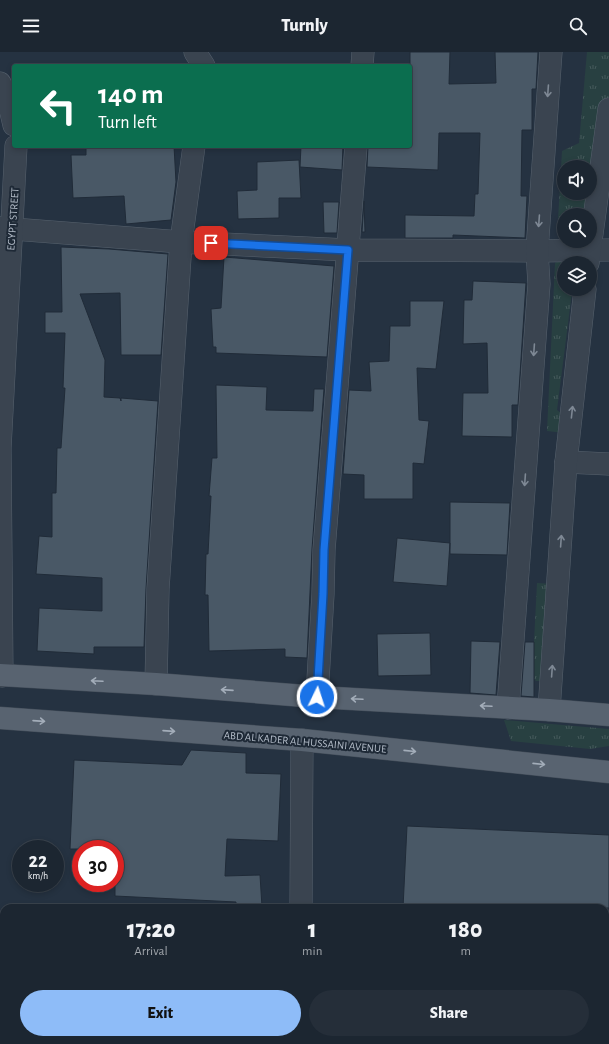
<!DOCTYPE html>
<style>
:root{--surface:#1c2631;--page:#252e39;--text:#f1f3f6;--muted:#a0a5ab;--line:#3a434d;--accent:#8ebcf8}
body{margin:0;font-family:"Alegreya Sans",sans-serif;background:var(--page);color:var(--text);height:100vh;display:flex;flex-direction:column;font-size:15px;white-space:nowrap}
*{box-sizing:border-box;margin:0}
p{font-size:13px;color:var(--muted)}
.icon{flex:none;width:22px;height:22px;fill:none;stroke:currentColor;stroke-width:2;stroke-linecap:round;stroke-linejoin:round}
.map{position:relative;flex:1;overflow:hidden}
.drawer{position:absolute;left:0px;top:852px;width:609px;height:140px;display:flex;flex-direction:column;background:var(--surface);border-radius:12px 12px 0 0;box-shadow:0 2px 6px #0003,0 0 0 1px var(--line)}
.drawer>*{flex:none}
.top-card{position:absolute;left:12px;top:12px;width:400px;height:84px;border-radius:4px;box-shadow:0 2px 6px #0003,0 0 0 1px var(--line);background:#0b6e4f;color:#fff;overflow:hidden}
.fabs{position:absolute;left:557px;top:108px;display:grid;gap:8px}
.fabs a{display:grid;place-items:center;width:40px;height:40px;border-radius:50%;background:var(--surface);box-shadow:0 2px 6px #0003,0 0 0 1px var(--line);font-size:20px}
.speed{position:absolute;left:12px;top:788px;display:flex;gap:8px;font-size:20px;font-weight:700;text-align:center}
.speed>*{display:grid;place-content:center;width:52px;height:52px;border-radius:50%;background:var(--surface);box-shadow:0 2px 6px #0003,0 0 0 1px var(--line);line-height:1}
.speed small{font-size:10px;font-weight:400}
.speed .limit{border:6px solid #d22;background:#fff;color:#111}
.pin{position:absolute;display:grid;place-items:center;width:34px;height:34px;color:#fff;margin:-17px;border-radius:8px;box-shadow:0 2px 6px #0006}
.me{position:absolute;width:44px;margin:-22px;rotate:4deg;stroke-linejoin:round;filter:drop-shadow(0 0 3px #0008)}
.turn{display:flex;align-items:center;gap:14px;height:84px;padding:0 20px;font-size:18px}
.turn .icon{width:52px;height:52px;stroke-width:2.5}
.turn b{display:block;font-size:28px;line-height:34px}
.eta{display:flex;justify-content:space-evenly;align-items:center;height:68px;text-align:center}
.eta b{font-size:24px;font-weight:800;line-height:28px}
.primary-button{display:flex;gap:8px;margin-top:auto;padding:8px 20px}
.primary-button a{flex:1;height:46px;border-radius:24px;background:var(--accent);color:#111;font-size:16px;font-weight:800;line-height:46px;text-align:center}
.primary-button a+a{background:var(--page);color:var(--text)}
header{display:flex;justify-content:space-between;align-items:center;height:52px;padding:0 20px;background:var(--surface);font-size:18px;font-weight:800}
.map>svg:first-child{display:block}
</style>
<header><svg class="icon" aria-label="menu" viewBox="0 0 24 24"><path d="M4 6h16M4 12h16M4 18h16"/></svg>Turnly<svg class="icon" aria-label="search" viewBox="0 0 24 24"><circle cx="10" cy="10" r="6"/><path d="M15 15l6 6"/></svg></header>
<div class="map">
<svg width="609" height="992" viewBox="0 0 609 992">
<defs>
<pattern id="grass-tufts" width="24" height="20" patternUnits="userSpaceOnUse"><rect width="24" height="20" fill="#284041"/><path d="M3 7l-1-3M5 7V3M7 7l1-3M15 17l-1-3M17 17v-4M19 17l1-3" fill="none" stroke="#455a5b"/></pattern>
</defs>
<rect width="100%" height="100%" fill="#253241"/>
<path fill="url(#grass-tufts)" fill-rule="evenodd" d="M587,0H609V44L592,171L590,163H564V177L562,176L558,168L562,99L579,91ZM564,115H590V141H564Z
M564,205L575,206L581,211H564V237H578L572,240L557,358L566,365L565,381L547,379L555,211Z
M537,531L553,532L542,629H536L531,624L530,617L534,590Z
M504,668L609,677V694L590,697L511,689Z"/>
<path fill="#495866" stroke="#202b38" d="M410,0H450L449,32L496,31L495,0H538L536,37H532V78H522L521,144H527L525,186L453,183V186H405V163L474,164L475,142H478L480,81H439L438,118L367,115L368,94H410Z
M86,94H174L176,130L171,168L126,172L124,144L73,146L71,103H86Z
M301,94H343L342,118L300,115Z
M299,108L301,146H279V166L238,167L237,139L257,138V110Z
M364,149L365,180H362Z
M323,150H339L337,181H324Z
M61,195L109,197L168,202L161,303H121L120,241L80,242L105,308L104,345L120,346L121,349V346L158,349L146,537L144,595H94V602L37,599L39,556L102,559V526L36,522L39,484L52,485V441H56L57,396H61L65,336H63L65,281H45V260H62Z
M224,205L334,214L327,305L216,301V295H213L211,257L221,256Z
M473,229L526,231L518,353H512V385L462,384L463,341H488L487,291L463,292L464,248H472Z
M410,249H444L436,317L417,316L419,368L429,369L424,412L413,411V447H364V423L343,422L349,338L371,339L369,310L389,309L390,274H410Z
M216,333L267,335L266,358L313,359L314,337H324L312,497L307,606L285,605V597L209,599L208,543H205L206,502H208L211,444H209L212,406H217Z
M450,450L510,451L507,503L450,502Z
M397,486L450,491L447,534L393,530Z
M430,581L431,623L378,624L377,582Z
M471,589L500,590L496,643L470,641Z
M525,590H534V645L521,644Z
M191,698L246,701V721L281,722L278,789L227,787L225,824L260,823L262,855L236,856V850L115,844V797H70L74,708L182,713Z
M407,774L609,783V856H403Z"/>
<g fill="none" stroke-linecap="round" stroke-linejoin="round">
<defs>
<path id="service" d="M0,972H4
M7,992V988
M104,992L105,988"/>
<path id="minor" d="M195,0L204,14
M362,14L363,0
M0,176L181,190L348,198L537,199L609,198
M566,410L609,412
M156,632L158,537L181,190L194,94
M317,645L323,542L324,498L356,94
M301,856L302,688
M299,992V988"/>
<path id="tertiary" d="M0,31L10,56L14,73
M588,211L609,57
M2,624L0,396L16,94
M508,656L539,232L537,199L551,0
M549,658L566,410L585,237"/>
<path id="primary" d="M0,623L156,632L317,645L549,658L609,663
M0,666L302,688L609,720"/>
</defs>
<use href="#service" stroke="#57626e" stroke-width="14"/>
<use href="#minor" stroke="#57626e" stroke-width="23"/>
<use href="#tertiary" stroke="#57626e" stroke-width="23"/>
<use href="#primary" stroke="#434d59" stroke-width="23"/>
<use href="#service" stroke="#3a4450" stroke-width="13"/>
<use href="#minor" stroke="#3a4450" stroke-width="22"/>
<use href="#tertiary" stroke="#3a4450" stroke-width="22"/>
<use href="#primary" stroke="#586370" stroke-width="22"/>
</g>
<defs><path id="oneway-shaft" d="M-6 0H5M1.5-3L5.5 0L1.5 3" fill="none" stroke-width="1.6" stroke-linecap="round" stroke-linejoin="round"/></defs>
<g stroke="#7e8894">
<use href="#oneway-shaft" transform="translate(548 39) rotate(94)"/>
<use href="#oneway-shaft" transform="translate(539 169) rotate(94)"/>
<use href="#oneway-shaft" transform="translate(534 298) rotate(94)"/>
<use href="#oneway-shaft" transform="translate(572 360) rotate(-84)"/>
<use href="#oneway-shaft" transform="translate(525 428) rotate(94)"/>
<use href="#oneway-shaft" transform="translate(561 489) rotate(-86)"/>
<use href="#oneway-shaft" transform="translate(552 619) rotate(-86)"/>
</g>
<g stroke="#a3adb9">
<use href="#oneway-shaft" transform="translate(97 629) rotate(-177)"/>
<use href="#oneway-shaft" transform="translate(227 638) rotate(-176)"/>
<use href="#oneway-shaft" transform="translate(357 647) rotate(-177)"/>
<use href="#oneway-shaft" transform="translate(486 654) rotate(-177)"/>
<use href="#oneway-shaft" transform="translate(39 669) rotate(4)"/>
<use href="#oneway-shaft" transform="translate(169 679) rotate(4)"/>
<use href="#oneway-shaft" transform="translate(410 699) rotate(6)"/>
<use href="#oneway-shaft" transform="translate(539 712) rotate(6)"/>
</g>
<g fill="none" stroke-linecap="round" stroke-linejoin="round">
<defs>
<path id="route" d="M211,191L348,198L324,498L323,542L317,645"/>
</defs>
<use href="#route" stroke="#114b97" stroke-width="10"/>
<use href="#route" stroke="#1a73e8" stroke-width="7"/>
</g>
<g text-anchor="middle" dominant-baseline="central" stroke-width="4" stroke-linejoin="round" paint-order="stroke">
<g font-size="11" fill="#b6bfcb" stroke="#1e2936">
<text transform="translate(13 167) rotate(-86)">EGYPT STREET</text>
<text transform="translate(305 690) rotate(5)">ABD AL KADER AL HUSSAINI AVENUE</text>
</g>
</g>
</svg>
<div class="fabs">
<a><svg class="icon" aria-label="sound" viewBox="0 0 24 24"><path d="M4 9h4l5-4v14l-5-4H4zM17 9q2 3 0 6"/></svg></a>
<a><svg class="icon" aria-label="search" viewBox="0 0 24 24"><circle cx="10" cy="10" r="6"/><path d="M15 15l6 6"/></svg></a>
<a><svg class="icon" aria-label="layers" viewBox="0 0 24 24"><path d="M12 4l9 5-9 5-9-5zM3 14l9 5 9-5"/></svg></a>
</div>
<div class="speed"><div>22<small>km/h</small></div><div class="limit">30</div></div>
<div class="pin" style="left:211px;top:191px;background:#d93025"><svg class="icon" aria-label="arrive" viewBox="0 0 24 24"><path d="M6 21V4h12l-3 4 3 4H6"/></svg></div>
<svg class="me" style="left:317px;top:645px" viewBox="-20 -20 40 40"><circle r="17" fill="#1a73e8" stroke="#fff" stroke-width="3"/><path d="M0-11L8 9 0 5-8 9z" fill="#fff"/></svg>
<div class="top-card">
<div class="turn"><svg class="icon" aria-label="left" viewBox="0 0 24 24"><path d="M17 20v-9H6M10 6l-5 5 5 5"/></svg><div><b>140 m</b>Turn left</div></div>
</div>
<section class="drawer">
<div class="eta">
<div><b>17:20</b><p>Arrival</p></div>
<div><b>1</b><p>min</p></div>
<div><b>180</b><p>m</p></div>
</div>
<div class="primary-button"><a>Exit</a><a>Share</a></div>
</section>
</div>
